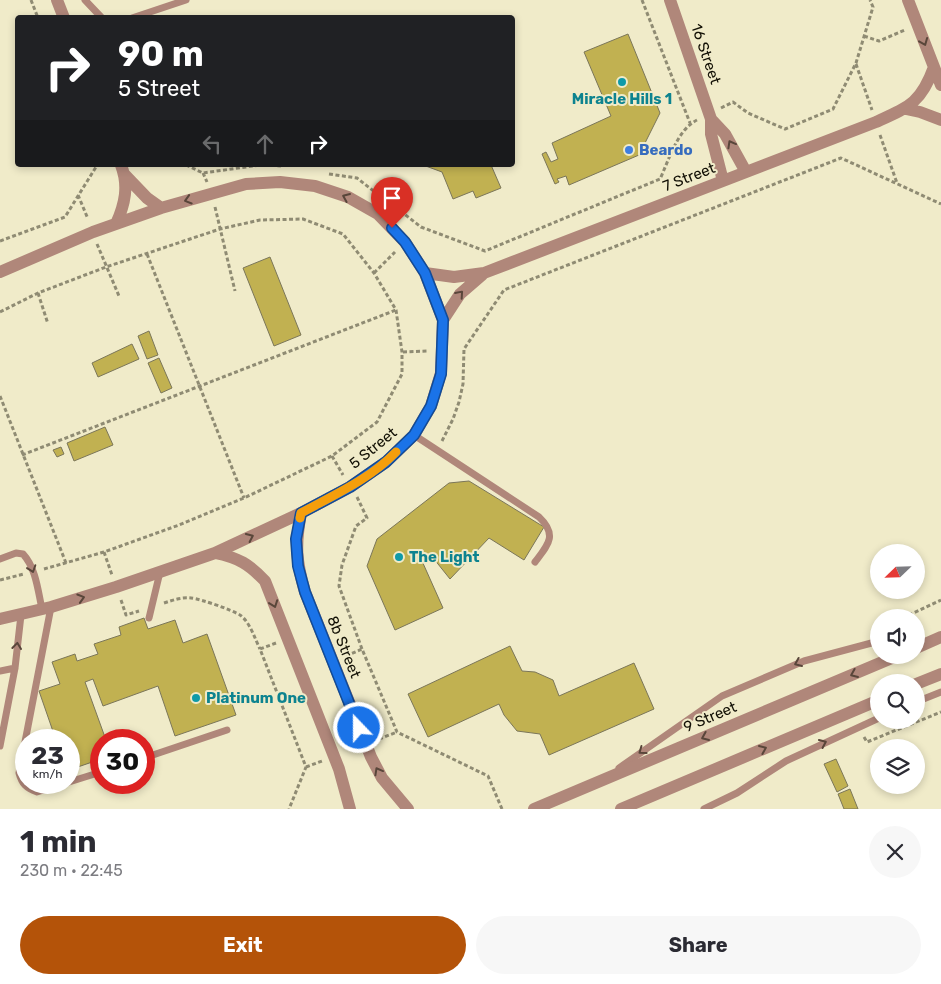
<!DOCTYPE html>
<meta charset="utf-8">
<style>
:root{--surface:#fff;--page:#f7f7f7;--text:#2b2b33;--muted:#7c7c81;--accent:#b45309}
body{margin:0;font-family:Rubik,sans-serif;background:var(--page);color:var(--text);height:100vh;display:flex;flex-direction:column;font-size:19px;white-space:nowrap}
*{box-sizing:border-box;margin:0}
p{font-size:16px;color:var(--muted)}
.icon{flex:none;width:28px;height:28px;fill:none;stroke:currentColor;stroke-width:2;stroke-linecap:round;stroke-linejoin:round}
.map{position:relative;height:809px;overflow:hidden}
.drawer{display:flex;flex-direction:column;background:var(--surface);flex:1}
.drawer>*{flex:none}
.hud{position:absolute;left:15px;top:15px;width:500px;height:152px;border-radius:5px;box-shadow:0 2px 8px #0003;background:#202124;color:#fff;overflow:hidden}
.needle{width:32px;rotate:247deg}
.controls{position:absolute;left:870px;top:544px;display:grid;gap:10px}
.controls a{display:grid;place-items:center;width:55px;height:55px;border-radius:50%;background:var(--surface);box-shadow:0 2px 8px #0003;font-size:25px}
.speed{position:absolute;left:15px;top:729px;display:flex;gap:10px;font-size:25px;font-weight:700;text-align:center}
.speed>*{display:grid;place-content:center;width:65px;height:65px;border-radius:50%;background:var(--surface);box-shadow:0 2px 8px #0003;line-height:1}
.speed small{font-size:12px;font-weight:400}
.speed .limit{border:8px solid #d22;background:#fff;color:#111}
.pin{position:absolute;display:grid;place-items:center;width:42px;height:42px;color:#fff;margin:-51px -21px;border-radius:50% 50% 50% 0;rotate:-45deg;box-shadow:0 0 5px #0007}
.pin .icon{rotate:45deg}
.me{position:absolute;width:55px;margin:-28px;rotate:338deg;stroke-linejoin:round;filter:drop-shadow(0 0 4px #0008)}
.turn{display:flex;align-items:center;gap:18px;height:105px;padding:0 20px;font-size:22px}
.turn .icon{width:65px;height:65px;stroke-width:2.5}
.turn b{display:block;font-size:35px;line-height:42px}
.lanes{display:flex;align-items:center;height:48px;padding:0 20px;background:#0003;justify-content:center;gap:25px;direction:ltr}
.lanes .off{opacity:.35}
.round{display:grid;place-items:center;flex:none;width:52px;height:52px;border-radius:26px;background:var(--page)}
.summary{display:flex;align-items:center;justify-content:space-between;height:85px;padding:0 20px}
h1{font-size:30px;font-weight:700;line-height:38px}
.button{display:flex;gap:10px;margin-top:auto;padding:10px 20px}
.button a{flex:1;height:58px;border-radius:30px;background:var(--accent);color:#fff;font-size:20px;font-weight:700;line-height:58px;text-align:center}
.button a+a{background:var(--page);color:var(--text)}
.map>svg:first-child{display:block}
</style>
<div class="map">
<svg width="941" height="809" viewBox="0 0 941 809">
<rect width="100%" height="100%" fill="#f0ebc9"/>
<path fill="#c1b151" stroke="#7b7659" d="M628,34L660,113L639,155L569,185L566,176L557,179L559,182L555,184L542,154L546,152L551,162L558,159L552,143L611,116L584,52Z
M423,165H491L501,188L476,198L473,191L453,199L442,172Z
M270,257L301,335L274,346L243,268Z
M149,331L158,355L147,359L138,336Z
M132,344L139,359L98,377L92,363Z
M159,358L172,388L161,393L148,363Z
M105,427L113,445L74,461L67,443Z
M61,447L64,454L57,457L53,450Z
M469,481L544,527L524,560L489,538L450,579L430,554L422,561L443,608L395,630L367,566L377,539L449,483Z
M144,618L148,629L175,620L183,643L207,634L236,715L175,736L158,686L103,706L93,679L85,682L106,740H101V759L69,770V740H56L39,691L60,684L52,662L75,654L77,661L98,654L94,644L121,635L119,627Z
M510,646L522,671L535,672L553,680L559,696L634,663L654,709L549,755L540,734L517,731L504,715L499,704L428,737L408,694Z
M836,759L848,786L837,792L824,764Z
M850,789L858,809H844L838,794Z"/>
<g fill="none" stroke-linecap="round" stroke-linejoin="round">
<path stroke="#8f8b73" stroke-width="3" stroke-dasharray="4 2.5" stroke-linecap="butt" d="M31,0L38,18
M642,0L690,123
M864,36L879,41L905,30
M856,64L872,110
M721,108L733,102L748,113L785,129L833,109L856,63L873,7L870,0
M880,135L897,183
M186,165L203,173L260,165
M271,165L281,166
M203,173L207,182
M329,174L357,178L385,200
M78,195L88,219
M390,203L421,227L485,251L660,179C669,160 677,130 697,120
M215,207L235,291
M0,241L65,217L96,167L95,165
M97,244L119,296
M147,254L244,498
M374,273L395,252
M38,293L48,324
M0,312L38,293L106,267L220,229L260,220L303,219L343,234L374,273L396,310L402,352V374L377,422L332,456L244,498L179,525L104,552L44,569
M403,352L429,351
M0,396L66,563
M442,441L453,419L459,402L463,384L464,349L504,290L841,158L941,204
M22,455L396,310
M332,456L343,475
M357,497L367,518L356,526L342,565L339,586L362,649
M104,552L112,575
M0,580L24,574
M121,600L126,615L139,611
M164,603C173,600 182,597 191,598C201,599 232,610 240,615C250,622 255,639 260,649
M903,618L941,600
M276,643L260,649L306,767L289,809
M346,656L362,649L397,732L488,776L502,809
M864,737L867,742L941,712
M379,739L397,732
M306,767L322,761"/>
<path stroke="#b0877a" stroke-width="7" d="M85,0L102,18
M132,18L186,0
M414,435L539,517C558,535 548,545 535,562
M0,559L16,553L23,554C36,568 38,591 42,609
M51,607L19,773C22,784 26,788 37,792L101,772
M149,618L160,572
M0,671L15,668
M916,702L941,692
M0,746L15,668L21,615
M144,758L227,730
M619,768L722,696L804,661L879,641
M704,809L737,793L786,761L879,718"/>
<path stroke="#b0877a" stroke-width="12" d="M57,0L64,18
M670,0L711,119V134L723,181
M908,0L941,85
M906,109L920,112L941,120
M711,119L725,134L746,172
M124,174L147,198L161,208
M116,224C125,204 129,186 121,165
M0,272L93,232L161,208L246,184L280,182L315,186L348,197L378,214L405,242L425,273L443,320L441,373L431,406L414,435L386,462L350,487L301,513L215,553L116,587L51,607L0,619
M425,273L454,277L484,273L876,122C909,107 921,103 934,67
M443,320L460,294L482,275
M301,513C295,545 296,561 305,592L371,757L382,778L408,809
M215,553C239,558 249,564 265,581L339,769L350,809
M916,648L941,637
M916,684L941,674
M534,809L899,655
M621,809L879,700"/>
</g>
<defs><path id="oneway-chevron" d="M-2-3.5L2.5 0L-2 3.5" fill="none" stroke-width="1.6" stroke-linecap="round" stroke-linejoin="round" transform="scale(1.25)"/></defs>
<g stroke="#59463a">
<use href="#oneway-chevron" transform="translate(924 42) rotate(68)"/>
<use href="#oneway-chevron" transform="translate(731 144) rotate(-119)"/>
<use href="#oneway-chevron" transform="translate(346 197) rotate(-157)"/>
<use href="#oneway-chevron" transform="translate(188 200) rotate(163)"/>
<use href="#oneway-chevron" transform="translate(460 294) rotate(-49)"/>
<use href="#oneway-chevron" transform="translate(250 537) rotate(-25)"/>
<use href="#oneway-chevron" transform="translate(32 569) rotate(71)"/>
<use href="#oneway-chevron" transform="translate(81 598) rotate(-17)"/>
<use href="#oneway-chevron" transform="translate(274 604) rotate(70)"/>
<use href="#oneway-chevron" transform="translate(17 646) rotate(-83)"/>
<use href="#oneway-chevron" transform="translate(798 663) rotate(157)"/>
<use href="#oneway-chevron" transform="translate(854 674) rotate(157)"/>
<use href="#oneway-chevron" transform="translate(705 737) rotate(157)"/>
<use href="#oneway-chevron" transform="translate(823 743) rotate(-24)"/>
<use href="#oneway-chevron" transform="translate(763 749) rotate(-23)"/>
<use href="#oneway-chevron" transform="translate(642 751) rotate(144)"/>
<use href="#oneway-chevron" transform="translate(378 771) rotate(-119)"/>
</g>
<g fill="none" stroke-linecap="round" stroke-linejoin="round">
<defs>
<path id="route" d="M359,728L305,592L298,566L296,539L301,513L350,487L386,462L414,435L431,406L441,374L443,320L425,273L405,242L392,228"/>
</defs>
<use href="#route" stroke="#114b97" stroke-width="12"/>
<use href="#route" stroke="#1a73e8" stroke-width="9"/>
<path stroke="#f59e0b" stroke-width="9" d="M300,518L301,513C334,495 370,479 396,452"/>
</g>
<g fill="#0f9aa8" stroke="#f0ebc9" stroke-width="2">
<circle cx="622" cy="82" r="5"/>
<circle cx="399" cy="557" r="5"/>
<circle cx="196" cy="698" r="5"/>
</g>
<circle fill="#3f7fe0" stroke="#f0ebc9" stroke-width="2" cx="629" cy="150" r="5"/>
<g text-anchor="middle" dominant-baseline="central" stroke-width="4" stroke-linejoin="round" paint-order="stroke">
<g font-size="15" fill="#121005" stroke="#f0ebc9">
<text transform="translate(706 54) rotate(71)">16 Street</text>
<text transform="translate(689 177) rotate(-21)">7 Street</text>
<text transform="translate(373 448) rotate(-39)">5 Street</text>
<text transform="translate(344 647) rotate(68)">8b Street</text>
<text transform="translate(710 717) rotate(-23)">9 Street</text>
</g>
<g font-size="15" font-weight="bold" fill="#0d838f" stroke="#f0ebc9" text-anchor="start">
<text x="622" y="99" text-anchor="middle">Miracle Hills 1</text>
<text x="409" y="557">The Light</text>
<text x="206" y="698">Platinum One</text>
</g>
<g font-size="15" font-weight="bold" fill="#366cbe" stroke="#f0ebc9" text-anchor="start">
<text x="639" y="150">Beardo</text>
</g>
</g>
</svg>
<div class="controls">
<a><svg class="needle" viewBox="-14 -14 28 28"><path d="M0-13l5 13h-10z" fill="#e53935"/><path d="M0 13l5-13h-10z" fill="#7c7c81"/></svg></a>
<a><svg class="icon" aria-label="sound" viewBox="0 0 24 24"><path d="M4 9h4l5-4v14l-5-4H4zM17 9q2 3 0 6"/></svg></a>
<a><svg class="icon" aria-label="search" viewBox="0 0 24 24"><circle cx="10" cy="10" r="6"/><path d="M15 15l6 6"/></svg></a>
<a><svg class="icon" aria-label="layers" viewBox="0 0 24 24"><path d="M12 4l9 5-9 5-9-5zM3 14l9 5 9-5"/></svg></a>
</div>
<div class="speed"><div>23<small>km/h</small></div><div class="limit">30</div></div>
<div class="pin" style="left:392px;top:228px;background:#d93025"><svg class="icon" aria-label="arrive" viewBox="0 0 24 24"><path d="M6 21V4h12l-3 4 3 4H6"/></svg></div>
<svg class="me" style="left:359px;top:728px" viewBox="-20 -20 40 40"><circle r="17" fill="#1a73e8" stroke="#fff" stroke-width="3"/><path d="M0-11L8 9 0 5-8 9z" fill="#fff"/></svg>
<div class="hud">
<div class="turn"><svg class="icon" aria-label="right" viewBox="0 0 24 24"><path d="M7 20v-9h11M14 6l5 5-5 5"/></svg><div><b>90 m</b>5 Street</div></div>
<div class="lanes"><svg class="icon off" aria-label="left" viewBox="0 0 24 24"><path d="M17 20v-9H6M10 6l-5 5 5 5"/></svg><svg class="icon off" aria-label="ahead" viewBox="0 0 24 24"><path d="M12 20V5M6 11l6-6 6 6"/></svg><svg class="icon" aria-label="right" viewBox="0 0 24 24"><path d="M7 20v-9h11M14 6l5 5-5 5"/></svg></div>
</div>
</div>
<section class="drawer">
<div class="summary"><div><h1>1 min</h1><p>230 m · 22:45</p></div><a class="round"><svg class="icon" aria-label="close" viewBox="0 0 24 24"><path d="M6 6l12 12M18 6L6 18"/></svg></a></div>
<div class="button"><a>Exit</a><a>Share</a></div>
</section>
